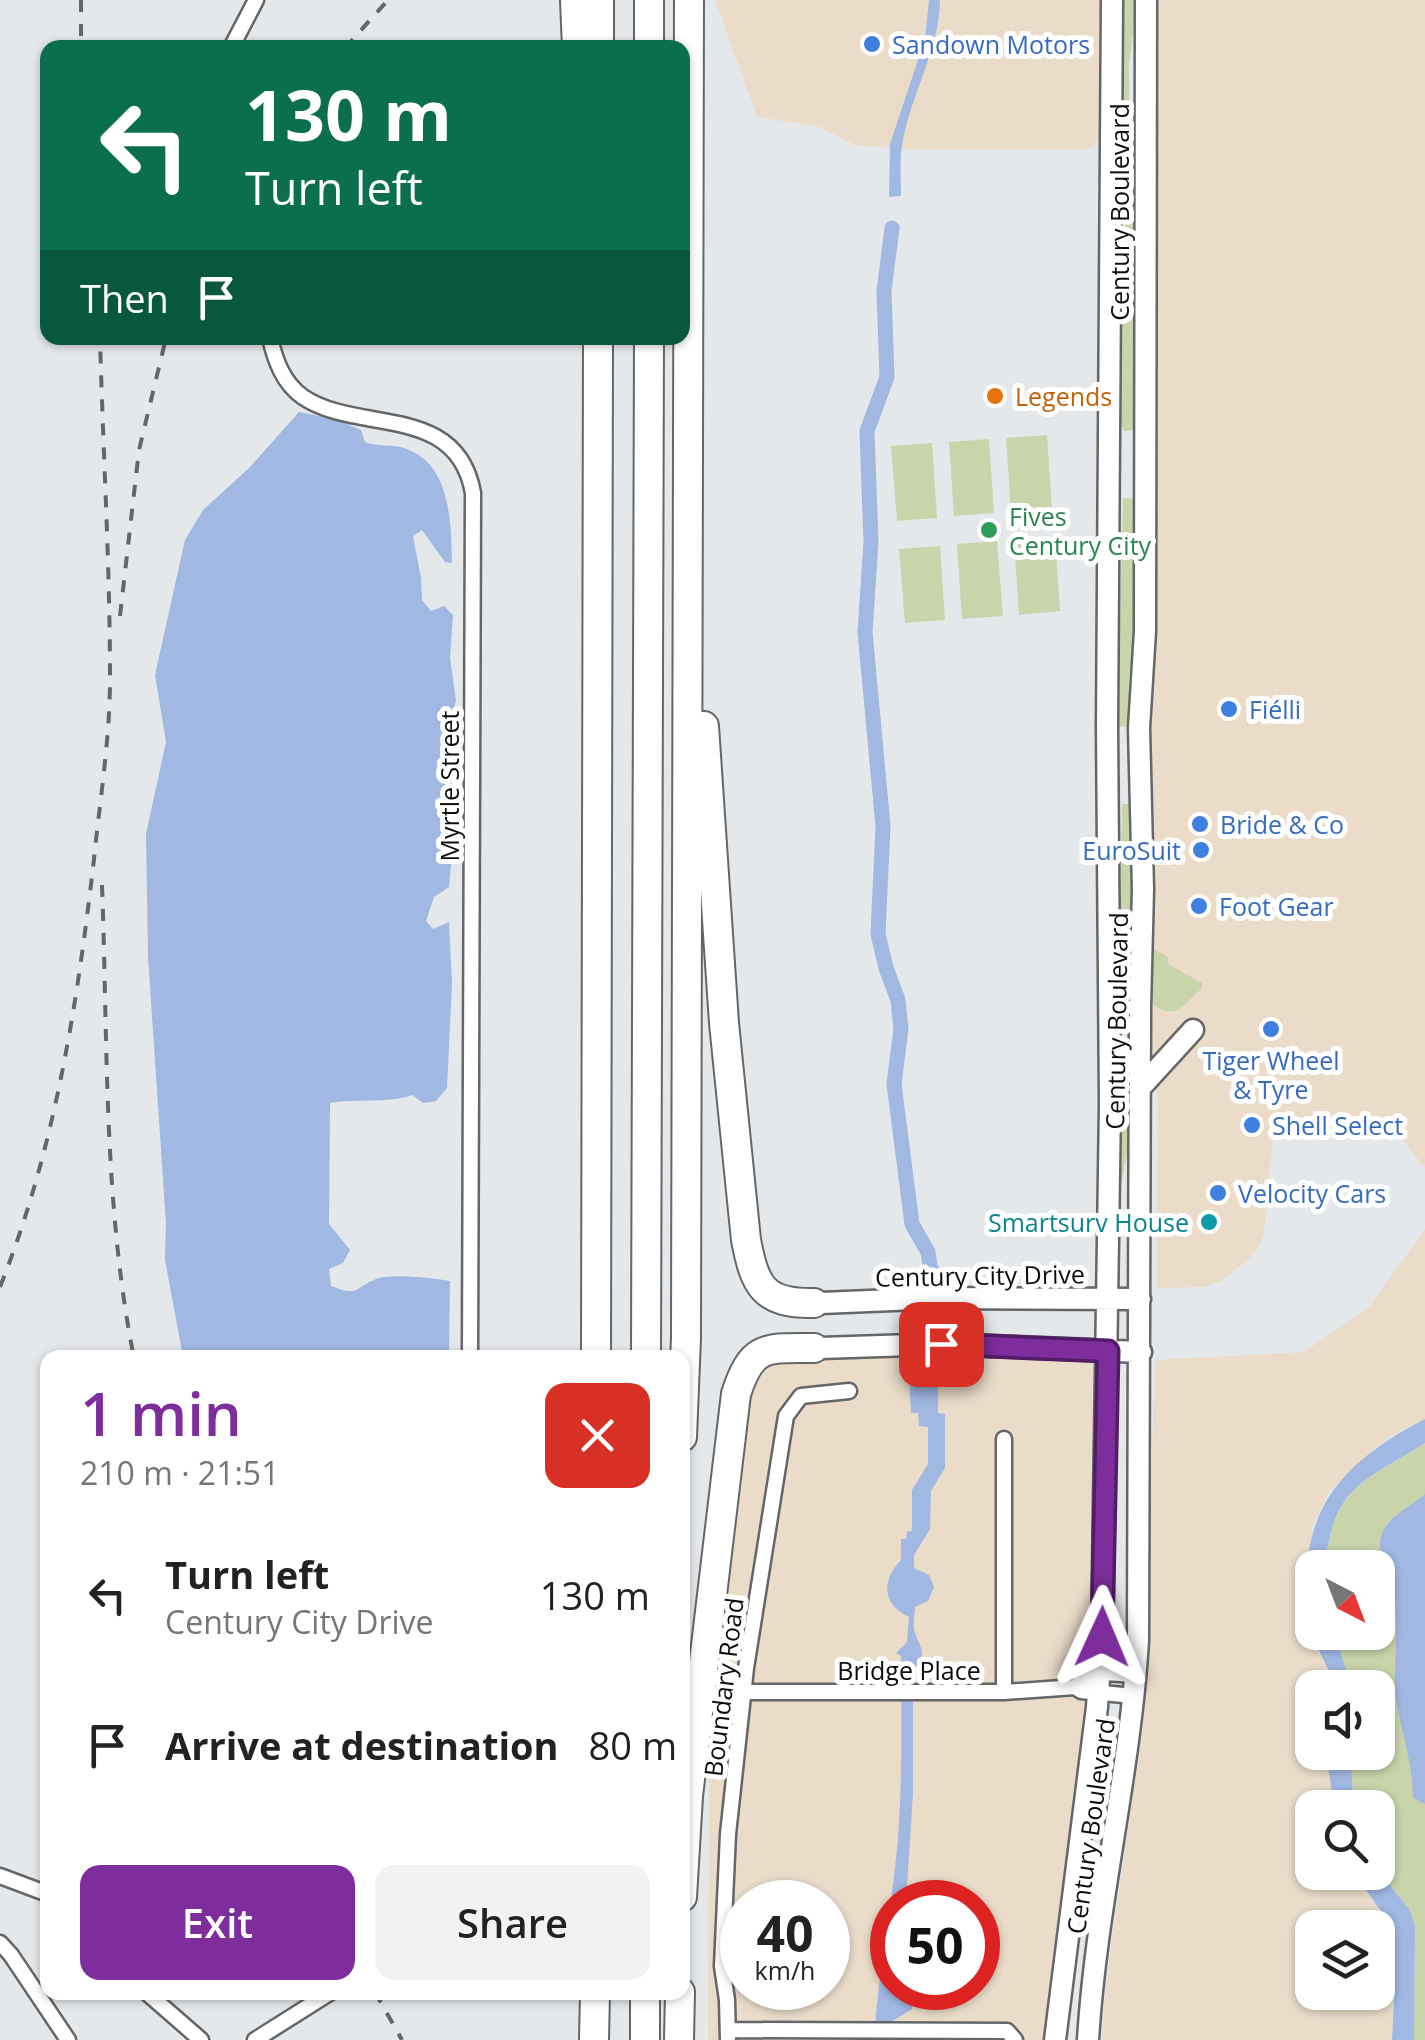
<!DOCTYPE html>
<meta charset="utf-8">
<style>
:root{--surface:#fff;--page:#f2f2f2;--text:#222;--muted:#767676;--accent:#7e2d9d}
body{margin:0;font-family:"Open Sans",sans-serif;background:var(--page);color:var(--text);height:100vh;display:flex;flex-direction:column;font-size:38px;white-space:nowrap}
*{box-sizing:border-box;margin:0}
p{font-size:32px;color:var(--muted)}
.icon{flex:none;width:55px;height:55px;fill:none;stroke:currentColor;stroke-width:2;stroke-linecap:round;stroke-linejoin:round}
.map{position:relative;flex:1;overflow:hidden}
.side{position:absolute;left:40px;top:1350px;width:650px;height:650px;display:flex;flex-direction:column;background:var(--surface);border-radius:20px;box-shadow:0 2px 8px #0004}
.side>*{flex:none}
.guide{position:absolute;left:40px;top:40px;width:650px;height:305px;border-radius:20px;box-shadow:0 2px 8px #0004;background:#0b6e4f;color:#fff;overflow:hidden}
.needle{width:65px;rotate:138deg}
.controls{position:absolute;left:1295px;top:1550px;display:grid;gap:20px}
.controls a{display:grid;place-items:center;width:100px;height:100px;border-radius:20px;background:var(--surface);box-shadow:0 2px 8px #0004;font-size:50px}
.speed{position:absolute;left:720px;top:1880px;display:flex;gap:20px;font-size:50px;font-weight:700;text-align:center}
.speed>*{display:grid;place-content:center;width:130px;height:130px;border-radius:50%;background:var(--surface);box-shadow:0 2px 8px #0004;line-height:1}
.speed small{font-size:25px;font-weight:400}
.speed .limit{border:15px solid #d22;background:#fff;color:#111}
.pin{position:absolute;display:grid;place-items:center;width:85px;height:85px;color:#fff;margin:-42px;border-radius:20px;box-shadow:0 5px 15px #0006}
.me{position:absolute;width:110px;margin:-55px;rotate:1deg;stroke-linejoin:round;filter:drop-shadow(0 0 8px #0008)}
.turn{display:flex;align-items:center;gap:35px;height:210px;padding:0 40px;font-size:45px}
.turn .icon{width:130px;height:130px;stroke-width:2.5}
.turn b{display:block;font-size:70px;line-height:85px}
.then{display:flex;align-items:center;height:95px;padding:0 40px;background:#0003;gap:20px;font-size:38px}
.round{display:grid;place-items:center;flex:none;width:105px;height:105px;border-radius:20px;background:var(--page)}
.headline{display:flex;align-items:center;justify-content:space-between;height:170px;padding:0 40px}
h1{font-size:60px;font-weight:600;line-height:75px;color:var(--accent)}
.primary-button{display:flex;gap:20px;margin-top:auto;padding:20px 40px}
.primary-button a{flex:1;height:115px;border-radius:20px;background:var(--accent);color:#fff;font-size:40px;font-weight:600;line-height:115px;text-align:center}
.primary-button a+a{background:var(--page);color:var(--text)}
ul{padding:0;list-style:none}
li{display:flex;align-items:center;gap:30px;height:150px;padding:0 40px}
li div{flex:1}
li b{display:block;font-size:38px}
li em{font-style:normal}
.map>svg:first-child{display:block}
</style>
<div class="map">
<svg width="1425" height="2040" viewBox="0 0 1425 2040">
<rect width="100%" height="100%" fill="#e5e8eb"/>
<path fill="#eadcc9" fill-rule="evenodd" d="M715,0H1105L1103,131L1093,147L1084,150H914L855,145L820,127L757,117Z
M1154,0H1425V1168L1393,1128L1274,1125L1264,1232L1259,1246L1248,1260L1219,1282L1205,1287L1157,1288L1158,1104L1151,1041L1150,946Z
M1425,1229V1419L1391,1436L1369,1453L1330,1491L1312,1527L1308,1609L1317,1651L1330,1670L1335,1687L1312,1688V1752L1326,1753L1334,1807L1312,1808V1872L1354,1873L1390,1924L1395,1983L1392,2040H1102L1105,1988L1143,1726L1155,1360L1304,1352L1369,1307ZM1312,1928H1378V1992H1312Z
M941,1355L1096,1360L1095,1637L1049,2040H708L709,1752L752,1389L769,1367L783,1362L815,1363L837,1356ZM742,1902H828V1988H742ZM892,1902H978V1988H892Z"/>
<path fill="#c9d4aa" d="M1122,0H1137L1129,65V121H1118V24Z
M1124,201H1135L1136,430L1124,431C1102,393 1122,331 1124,290C1126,260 1124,231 1124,201Z
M1047,435L1052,509L1011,512L1006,438Z
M989,439L994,513L954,516L949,442Z
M932,443L937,518L897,521L891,446Z
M1123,498L1135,499L1136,632L1129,676L1128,727L1117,726Z
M1055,537L1060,611L1019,615L1014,540Z
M997,541L1003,616L962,619L957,544Z
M940,546L945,620L905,623L899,549Z
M1122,804H1134C1135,873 1129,940 1129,1008H1117Z
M1150,947L1168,957V964L1202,983V988C1183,1005 1175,1023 1150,1002Z
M1122,1080L1134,1081L1135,1116L1121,1184L1120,1269L1114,1268V1182L1121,1139Z
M1425,1443V2040H1414L1415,1925L1409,1909L1378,1870V1808L1354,1807L1350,1753L1378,1752V1688L1352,1687L1334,1633L1378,1632V1568H1325C1334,1486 1361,1484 1425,1443Z"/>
<path fill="#a0b8e2" d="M929,0H940C939,50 912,92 903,140C899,158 901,178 901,196L889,197L890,144L925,39Z
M299,412L338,420L361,430L365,442C378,447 391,444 404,448C451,463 451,522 452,563L445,562L422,530L413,536L421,578L422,600L431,611L444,606L453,615L450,657L456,701L452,715L453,778L448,797L453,842L449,887L434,897L426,921L433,929L449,922L452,983L447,1088L436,1101L423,1103L412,1095C387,1104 357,1098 330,1103L329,1224L350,1250L343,1263L329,1269L331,1286C359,1297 354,1288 376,1279C390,1273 435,1278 450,1281L449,1349L452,1357H183L165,1260L166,1224L148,957L146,834L166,742L155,675L185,540L203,510L249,468Z
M920,1265L939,1266L938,1413L945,1414V1468L931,1491L930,1529L914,1555V1568L929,1575L934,1587L928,1601L915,1607C915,1614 912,1626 915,1633C922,1651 927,1653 913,1671V1793L906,1902H892V1988H901V1992L912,1991V2009L888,2024L886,2040H874C878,1975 891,1913 897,1849C903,1785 901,1720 901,1656L896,1653L907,1642L909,1617C881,1604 882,1580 901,1560V1539H906L907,1532L912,1531V1490L928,1464V1427L919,1426L918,1413H911L909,1377L916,1376L915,1363L920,1362L922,1355Z
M1425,1419V1443C1361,1484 1334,1485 1325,1567L1312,1568V1631C1292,1523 1330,1468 1425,1419Z
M1425,1494V1804L1413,1798C1413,1764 1401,1731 1396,1698C1392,1664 1400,1631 1394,1597C1390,1578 1376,1555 1381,1536C1387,1516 1411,1507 1425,1494Z
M1313,1632L1334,1633L1352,1687H1335C1330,1667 1316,1652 1313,1632Z
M1326,1753H1350L1354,1807H1334Z
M1378,1870L1409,1909L1415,1925L1414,2040H1392L1395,1983L1390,1924L1354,1873L1378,1872Z"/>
<path fill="#e5e8eb" d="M918,1284H941V1355H918Z"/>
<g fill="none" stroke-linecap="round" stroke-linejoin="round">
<path stroke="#a0b8e2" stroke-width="15" d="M892,228L884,291L887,377L867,431L871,542L865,632L883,826L878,934L886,968L898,1000L901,1029L894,1084L912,1224L928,1252L930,1266"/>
<defs>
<path id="street" d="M231,48L256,0
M270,338C275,360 283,383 303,397C357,434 457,402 473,493L470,1358
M1004,1439V1692
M1075,1687C1092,1668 1113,1673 1136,1676
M743,1692H1004L1075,1687L1081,1691L1134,1696
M0,1876L48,1894
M0,1943L11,1955L68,2040
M146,1992L201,2040
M728,2030L1007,2031L1015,2040
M255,2040L331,1992
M728,2040L727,2000L722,1966L728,1834L746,1668L786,1416L801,1396L849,1391"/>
<path id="secondary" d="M1140,1088L1193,1030
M821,1303L941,1298L1140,1299
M821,1348L941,1344L1141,1352
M1055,2040L1097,1707L1102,1637L1110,1105L1107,726L1112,0
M1088,2040C1096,1906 1130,1775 1138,1641L1140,1008L1143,889L1139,728L1145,631L1146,0"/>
<path id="highway" d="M575,0L577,48
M599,48V0
M649,48V0
M704,726L724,1023L746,1240C755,1286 763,1304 814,1303
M596,1358L598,338
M646,1358L649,338
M682,1437L686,1338L689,0
M682,1897L688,1796L736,1394C752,1344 766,1348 814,1348
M594,2040L595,1992
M645,2040V1992
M679,2040L680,1992"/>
</defs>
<use href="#street" stroke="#646668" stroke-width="19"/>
<use href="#secondary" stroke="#646668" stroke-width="25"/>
<use href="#highway" stroke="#646668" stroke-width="32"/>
<use href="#street" stroke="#fff" stroke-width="14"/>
<use href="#secondary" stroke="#fff" stroke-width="20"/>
<use href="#highway" stroke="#fff" stroke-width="28"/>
<path stroke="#656668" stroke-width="4" stroke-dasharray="12 12" stroke-linecap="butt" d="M81,0V48
M345,48L388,0
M120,616L139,450L166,338
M102,885C108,1042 103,1203 134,1358
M0,1287C55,1149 77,1006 94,859C100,799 110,739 110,678C110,565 103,451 100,338
M375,1992L402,2040"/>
</g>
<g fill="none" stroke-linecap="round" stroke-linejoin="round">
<defs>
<path id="route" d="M941,1344L1108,1351L1102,1637"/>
</defs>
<use href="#route" stroke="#521d66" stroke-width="25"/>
<use href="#route" stroke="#7e2d9d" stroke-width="18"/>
</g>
<g fill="#3f7fe0" stroke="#fff" stroke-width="4">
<circle cx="872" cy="44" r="10"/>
<circle cx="1229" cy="709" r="10"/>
<circle cx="1200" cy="824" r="10"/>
<circle cx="1201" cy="850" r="10"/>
<circle cx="1199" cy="906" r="10"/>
<circle cx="1271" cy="1029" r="10"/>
<circle cx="1252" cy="1125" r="10"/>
<circle cx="1218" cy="1193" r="10"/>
</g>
<circle fill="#e8710a" stroke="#fff" stroke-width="4" cx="995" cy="396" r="10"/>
<circle fill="#2e9e5b" stroke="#fff" stroke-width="4" cx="989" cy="530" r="10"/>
<circle fill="#0f9aa8" stroke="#fff" stroke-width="4" cx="1209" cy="1222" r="10"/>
<g text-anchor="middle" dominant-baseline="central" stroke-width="10" stroke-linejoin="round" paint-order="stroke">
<g font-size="25" fill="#366cbe" stroke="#fff" text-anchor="start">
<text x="892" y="44">Sandown Motors</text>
<text x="1249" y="709">Fiélli</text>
<text x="1220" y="824">Bride &amp; Co</text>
<text x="1181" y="850" text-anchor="end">EuroSuit</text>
<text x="1219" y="906">Foot Gear</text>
<text x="1271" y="1060" text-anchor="middle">Tiger Wheel<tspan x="1271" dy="29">&amp; Tyre</tspan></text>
<text x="1272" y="1125">Shell Select</text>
<text x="1238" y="1193">Velocity Cars</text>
</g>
<g font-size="25" fill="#0c0d0e" stroke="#fff">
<text transform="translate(1119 212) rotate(-90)">Century Boulevard</text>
<text transform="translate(449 786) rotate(-90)">Myrtle Street</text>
<text transform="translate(1116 1021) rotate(-89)">Century Boulevard</text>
<text transform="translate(980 1275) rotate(-1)">Century City Drive</text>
<text x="909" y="1670">Bridge Place</text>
<text transform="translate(723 1687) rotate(-83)">Boundary Road</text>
<text transform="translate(1090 1826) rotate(-82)">Century Boulevard</text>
</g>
<g font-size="25" fill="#c56008" stroke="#fff" text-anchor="start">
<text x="1015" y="396">Legends</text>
</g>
<g font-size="25" fill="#27864d" stroke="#fff" text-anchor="start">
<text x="1009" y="516">Fives<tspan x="1009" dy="29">Century City</tspan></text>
</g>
<g font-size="25" fill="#0d838f" stroke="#fff" text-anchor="end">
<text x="1189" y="1222">Smartsurv House</text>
</g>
</g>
</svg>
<div class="controls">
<a><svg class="needle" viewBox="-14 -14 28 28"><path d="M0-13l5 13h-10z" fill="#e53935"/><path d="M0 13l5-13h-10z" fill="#767676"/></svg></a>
<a><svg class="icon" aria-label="sound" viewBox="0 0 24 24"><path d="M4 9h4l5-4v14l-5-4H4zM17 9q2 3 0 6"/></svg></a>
<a><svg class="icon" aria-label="search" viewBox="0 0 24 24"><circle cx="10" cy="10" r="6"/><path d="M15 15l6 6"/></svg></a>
<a><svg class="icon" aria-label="layers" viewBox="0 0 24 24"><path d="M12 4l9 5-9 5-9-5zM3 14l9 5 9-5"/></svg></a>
</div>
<div class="speed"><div>40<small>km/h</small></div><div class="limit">50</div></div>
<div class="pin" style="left:941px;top:1344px;background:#d93025"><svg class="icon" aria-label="arrive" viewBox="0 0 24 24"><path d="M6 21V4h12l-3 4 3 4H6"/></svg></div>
<svg class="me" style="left:1102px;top:1637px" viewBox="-20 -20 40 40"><path d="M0-17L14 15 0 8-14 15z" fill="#7e2d9d" stroke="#fff" stroke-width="4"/></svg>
<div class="guide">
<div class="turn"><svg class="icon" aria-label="left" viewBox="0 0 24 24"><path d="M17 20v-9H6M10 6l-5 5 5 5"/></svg><div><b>130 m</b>Turn left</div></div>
<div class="then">Then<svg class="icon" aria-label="arrive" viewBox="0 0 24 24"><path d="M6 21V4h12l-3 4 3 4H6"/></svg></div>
</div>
<section class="side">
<div class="headline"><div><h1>1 min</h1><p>210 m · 21:51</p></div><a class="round" style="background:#d93025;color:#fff"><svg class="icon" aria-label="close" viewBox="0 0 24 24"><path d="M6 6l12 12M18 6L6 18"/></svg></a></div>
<ul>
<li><svg class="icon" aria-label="left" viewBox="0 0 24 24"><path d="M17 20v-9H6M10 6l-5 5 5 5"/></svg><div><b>Turn left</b><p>Century City Drive</p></div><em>130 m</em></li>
<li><svg class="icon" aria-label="arrive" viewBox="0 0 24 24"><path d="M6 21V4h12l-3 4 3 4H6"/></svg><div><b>Arrive at destination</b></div><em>80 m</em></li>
</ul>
<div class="primary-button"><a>Exit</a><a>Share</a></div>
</section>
</div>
